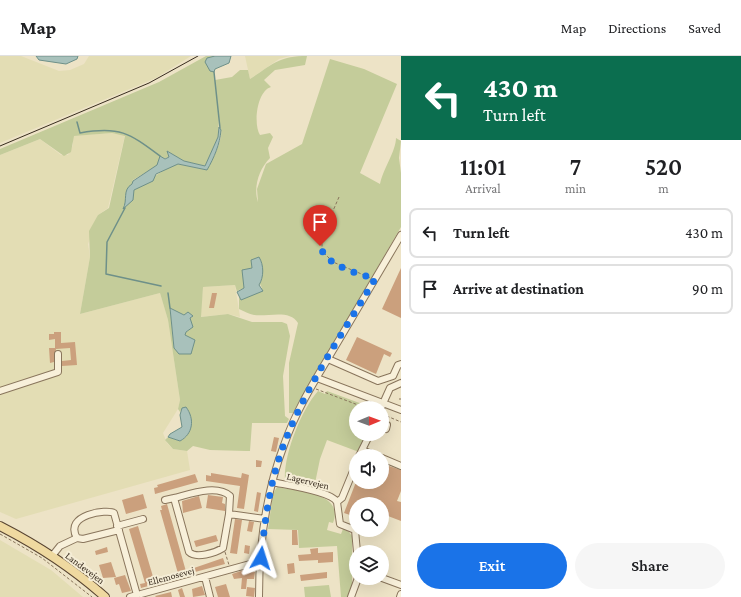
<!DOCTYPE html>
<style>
:root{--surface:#fff;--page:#f6f6f6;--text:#202124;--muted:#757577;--line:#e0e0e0;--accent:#1a73e8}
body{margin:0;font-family:"Crimson Pro",serif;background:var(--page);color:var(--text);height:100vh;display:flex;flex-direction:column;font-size:15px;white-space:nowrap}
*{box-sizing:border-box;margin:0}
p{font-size:13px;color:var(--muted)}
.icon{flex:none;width:22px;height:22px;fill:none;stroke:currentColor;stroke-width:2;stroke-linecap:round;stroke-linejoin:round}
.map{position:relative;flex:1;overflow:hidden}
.panel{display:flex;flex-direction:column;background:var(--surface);width:340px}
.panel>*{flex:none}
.hud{background:#0b6e4f;color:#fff;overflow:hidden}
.needle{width:26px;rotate:89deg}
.controls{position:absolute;left:349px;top:345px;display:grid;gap:8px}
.controls a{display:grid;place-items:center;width:40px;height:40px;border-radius:50%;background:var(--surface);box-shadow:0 4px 16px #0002;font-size:20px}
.pin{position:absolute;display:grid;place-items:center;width:34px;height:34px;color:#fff;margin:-41px -17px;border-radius:50% 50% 50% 0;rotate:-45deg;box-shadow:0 0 4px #0007}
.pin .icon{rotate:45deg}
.me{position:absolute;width:44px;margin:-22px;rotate:6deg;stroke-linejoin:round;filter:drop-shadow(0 0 3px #0008)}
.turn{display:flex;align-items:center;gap:14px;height:84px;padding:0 16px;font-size:18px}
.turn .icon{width:52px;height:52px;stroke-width:2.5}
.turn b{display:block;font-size:28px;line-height:34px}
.eta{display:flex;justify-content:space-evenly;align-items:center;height:68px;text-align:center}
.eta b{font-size:24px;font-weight:600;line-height:28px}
.action{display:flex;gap:8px;margin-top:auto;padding:8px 16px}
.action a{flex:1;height:46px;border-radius:24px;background:var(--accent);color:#fff;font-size:16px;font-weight:600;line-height:46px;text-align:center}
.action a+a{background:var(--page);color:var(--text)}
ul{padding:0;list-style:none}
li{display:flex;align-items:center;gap:12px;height:50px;margin:0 8px 6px;padding:0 8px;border:2px solid var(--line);border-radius:8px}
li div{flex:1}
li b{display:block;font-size:15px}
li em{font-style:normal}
header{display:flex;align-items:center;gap:24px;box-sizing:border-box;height:56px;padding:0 20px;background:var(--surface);border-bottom:1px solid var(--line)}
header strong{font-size:19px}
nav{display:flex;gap:22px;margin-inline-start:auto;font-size:14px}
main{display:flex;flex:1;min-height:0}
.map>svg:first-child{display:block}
</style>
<header>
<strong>Map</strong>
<nav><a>Map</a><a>Directions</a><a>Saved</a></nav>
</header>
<main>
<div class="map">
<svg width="401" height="541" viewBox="0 0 401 541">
<rect width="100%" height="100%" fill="#ede3c6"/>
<path fill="#e3ddb4" d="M0,0H21L59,15L70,14L84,8L89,0H191L156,22L0,87Z
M245,0H290L279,3L250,23Z
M112,77L125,79L108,152L98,159L88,188L90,201L80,258L160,237L168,264L180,344L178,353L163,377L167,387L173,393L187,395L190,414L16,463L0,456V99L40,83L61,99H68L73,89V80Z
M235,229L240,261L228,258L200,261L203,231Z
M0,484L51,514L83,541H0Z"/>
<path fill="#c4cc9a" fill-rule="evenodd" d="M206,0H215L212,2L210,15L214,16L215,24L232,21L240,14H248L250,23C273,8 279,0 307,0L305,9L275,14L264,24L271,31C257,35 253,68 260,79L270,77L273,81L268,92L270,102C259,113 253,131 258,146L257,133L266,108L302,88L330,3L364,13L397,28L360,117L380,128C383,113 396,95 396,82L401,85L399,102L401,117V171L293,357H289V307L298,267C290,253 268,261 254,259C249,258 244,255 239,253V241L241,244L262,232L252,212L244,232L239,234L237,236L235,229L203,231L201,261L228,258L252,266H282L287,268L290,280L283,320L285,360L289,363L287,367H252L250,395H246L210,394L193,390L187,395L173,393L165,384L168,381L180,385L186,381L182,352L180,356L178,353L180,344L168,264L160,237L80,258L90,201L89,175L98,159L109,152L125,80L112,77L74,80L71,96L64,100L40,83L0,99V93L159,26ZM219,61C219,66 220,70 221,74C223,83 212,106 207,114L178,108L167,112L134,134L124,152L133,124L158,109L159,104L169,101L167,95L184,105L205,110L218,81ZM170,252L179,257L192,261L190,262L189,274L186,276L174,292Z
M318,335L325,338L327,335L373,352H356V378H368L359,396L327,384L320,403L314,432L285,425C283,400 301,354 318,335Z
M277,431C296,435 345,436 333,467L329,466L327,474L341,478L343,473L349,476L352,480V529L348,541H341L337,490L299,492L298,474L268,473L273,438Z
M329,529L331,541H305L304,531Z"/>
<path fill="#a8c1bb" stroke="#6e9089" d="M36,0H78L77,3L66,8L39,4Z
M215,0H231L229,7L215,13L214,16L210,15L205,6L207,2Z
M219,71L221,74C220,88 214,102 207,114L178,108L156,118L153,125L134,134L133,144L123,153C128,144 122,134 132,128L133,125L157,109L160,100L165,103L169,101L167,95L184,105L205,110L218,81Z
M259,201C264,209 264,221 259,229L263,235L241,244L237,236L244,232L242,214L252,212L251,204Z
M170,252L184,259L188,256L193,260L190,262L193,271L186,276L185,279L195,284L191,298H179L174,292Z
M186,351C195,363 193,378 180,385L168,381L170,378L182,371L180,359L182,352Z"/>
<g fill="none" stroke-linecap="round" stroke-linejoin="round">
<path stroke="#6e9089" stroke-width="1.5" d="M214,16L220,72
M77,66L80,77C120,70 129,77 160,100
M125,152L107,186L106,218L161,230
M168,237L170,252"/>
</g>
<path fill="#cba07d" d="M401,212V262L382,253Z
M212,237H217L214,252H209Z
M54,276H61V287L75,286L77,309L62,310V305L71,304L70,292L56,293L54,306L50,307L49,292H55V283L49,284V278H54Z
M357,281L392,297L390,301L384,298L376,318L346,304Z
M274,381L279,382L276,396L271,395Z
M256,404L262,405L261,411H256Z
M389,410L401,414V435L397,445L401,446V465L388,460L382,476V448H356V461L344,457L356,426H382V422L384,423Z
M211,417L241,422L242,417L249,419L244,453L237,452L240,430L206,425V419L211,420Z
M195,418L198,426L155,438L154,432L158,431L157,429Z
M257,436L261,437L258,456L254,455Z
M143,438L147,452L126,458L122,444Z
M208,439L223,441L222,447L225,448V455L206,452Z
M199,440L202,452L183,457L182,445Z
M167,448L187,519L179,521L160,454H162L161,450Z
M235,463L242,464L237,498L230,497Z
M249,465L254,466L252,476L247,475Z
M138,470L154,524L166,521L167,525L141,532L140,528L145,527L129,473Z
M292,474H297L298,489H292Z
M216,479L218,485L196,491L194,485Z
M245,489L250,490L249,498L244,497Z
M107,491L108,496L96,499L95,495Z
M318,492V497L333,496V506L318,507V504L299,505L298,499L311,498L310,493Z
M223,502L225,508L195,516L194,512Z
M111,506L116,521L103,522L99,509Z
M294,507L295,517L288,518L287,508Z
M244,514L255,516L254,523H247L246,533H241L242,522L234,523L232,518Z
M327,516V522L301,525L300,519Z
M125,519L131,535L122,537L119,528L116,529L114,522Z
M226,528L230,541H218L215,531Z
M202,530L205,539L193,541L192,533Z
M247,531L255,532L254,541L246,540Z
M182,532L185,541H180L178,534Z
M171,536L172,541H156L155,540Z"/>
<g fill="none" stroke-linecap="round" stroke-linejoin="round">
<defs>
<path id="minor" d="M328,303L378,325L393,320L398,309L401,308
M317,322L401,354
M0,335L58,316V298
M381,352L390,332L401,327
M382,371L386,373L387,369
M362,394L376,400
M359,400L370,378
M382,402L401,410
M272,426C285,429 331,435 337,446
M165,444L174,442L189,496C196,503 215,497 223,492L229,458L230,440C217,428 190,438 174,442
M337,446L340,468L355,474L357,496
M337,446L342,442L356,408
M229,458L265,463
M117,470L143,463
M119,474L83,483L77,482C63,458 108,453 114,457L137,539L130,541
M52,500L60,490L77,482
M205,521L210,541
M382,522L401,529
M141,538L261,505
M259,541C259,490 266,436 284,389C297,351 319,318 339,284C360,249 380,214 401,179
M351,541L358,522
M400,541L401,538"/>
<path id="major" d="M0,470C37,489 74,513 105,541"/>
</defs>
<use href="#minor" stroke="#89755c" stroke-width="8"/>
<use href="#major" stroke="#574330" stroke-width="10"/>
<path stroke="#89755c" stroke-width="1" stroke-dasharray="3 2" stroke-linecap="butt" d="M339,141L322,180V195L333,206L371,222
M316,333L366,352
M399,343H401
M382,358L401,366
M0,478L42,502L92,541
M225,496L229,509"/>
<use href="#minor" stroke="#f8f0da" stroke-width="6"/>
<use href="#major" stroke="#efd9a0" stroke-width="8"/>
<path stroke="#392d20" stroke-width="1" d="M0,90L149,27L198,0"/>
</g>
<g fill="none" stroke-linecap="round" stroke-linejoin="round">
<path stroke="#1a73e8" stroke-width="7" stroke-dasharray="0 12.6" d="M261,502C265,463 270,425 284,388C306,330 343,277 375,223C357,217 326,210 320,190"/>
</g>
<g text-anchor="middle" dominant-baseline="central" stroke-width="4" stroke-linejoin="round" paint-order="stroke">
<g font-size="10" fill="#392d20" stroke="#f5edd6">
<text transform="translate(308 425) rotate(14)">Lagervejen</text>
<text transform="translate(85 512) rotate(37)">Landevejen</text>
<text transform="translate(171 520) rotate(-15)">Ellemosevej</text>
</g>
</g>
</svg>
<div class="controls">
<a><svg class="needle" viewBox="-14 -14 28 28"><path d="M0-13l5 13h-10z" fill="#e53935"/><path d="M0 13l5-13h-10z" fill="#757577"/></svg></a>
<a><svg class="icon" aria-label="sound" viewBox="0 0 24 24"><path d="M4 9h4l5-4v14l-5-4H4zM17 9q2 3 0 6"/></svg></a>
<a><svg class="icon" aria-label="search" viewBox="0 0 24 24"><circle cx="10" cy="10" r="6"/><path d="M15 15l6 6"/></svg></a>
<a><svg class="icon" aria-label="layers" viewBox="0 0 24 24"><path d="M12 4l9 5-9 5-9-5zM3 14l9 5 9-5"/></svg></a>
</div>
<div class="pin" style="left:320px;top:190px;background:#d93025"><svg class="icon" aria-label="arrive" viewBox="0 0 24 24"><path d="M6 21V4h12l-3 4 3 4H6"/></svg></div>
<svg class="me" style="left:261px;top:502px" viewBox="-20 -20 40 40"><path d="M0-17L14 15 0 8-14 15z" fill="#1a73e8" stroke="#fff" stroke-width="4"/></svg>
</div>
<section class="panel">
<div class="hud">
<div class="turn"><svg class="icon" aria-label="left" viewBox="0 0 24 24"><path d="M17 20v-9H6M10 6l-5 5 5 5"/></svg><div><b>430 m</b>Turn left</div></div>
</div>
<div class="eta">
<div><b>11:01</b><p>Arrival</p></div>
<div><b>7</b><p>min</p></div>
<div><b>520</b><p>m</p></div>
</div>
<ul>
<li><svg class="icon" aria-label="left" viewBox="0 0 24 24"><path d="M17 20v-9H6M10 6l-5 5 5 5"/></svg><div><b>Turn left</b></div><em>430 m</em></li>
<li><svg class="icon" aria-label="arrive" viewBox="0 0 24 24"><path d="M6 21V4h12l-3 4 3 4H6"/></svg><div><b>Arrive at destination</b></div><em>90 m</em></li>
</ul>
<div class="action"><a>Exit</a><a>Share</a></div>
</section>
</main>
